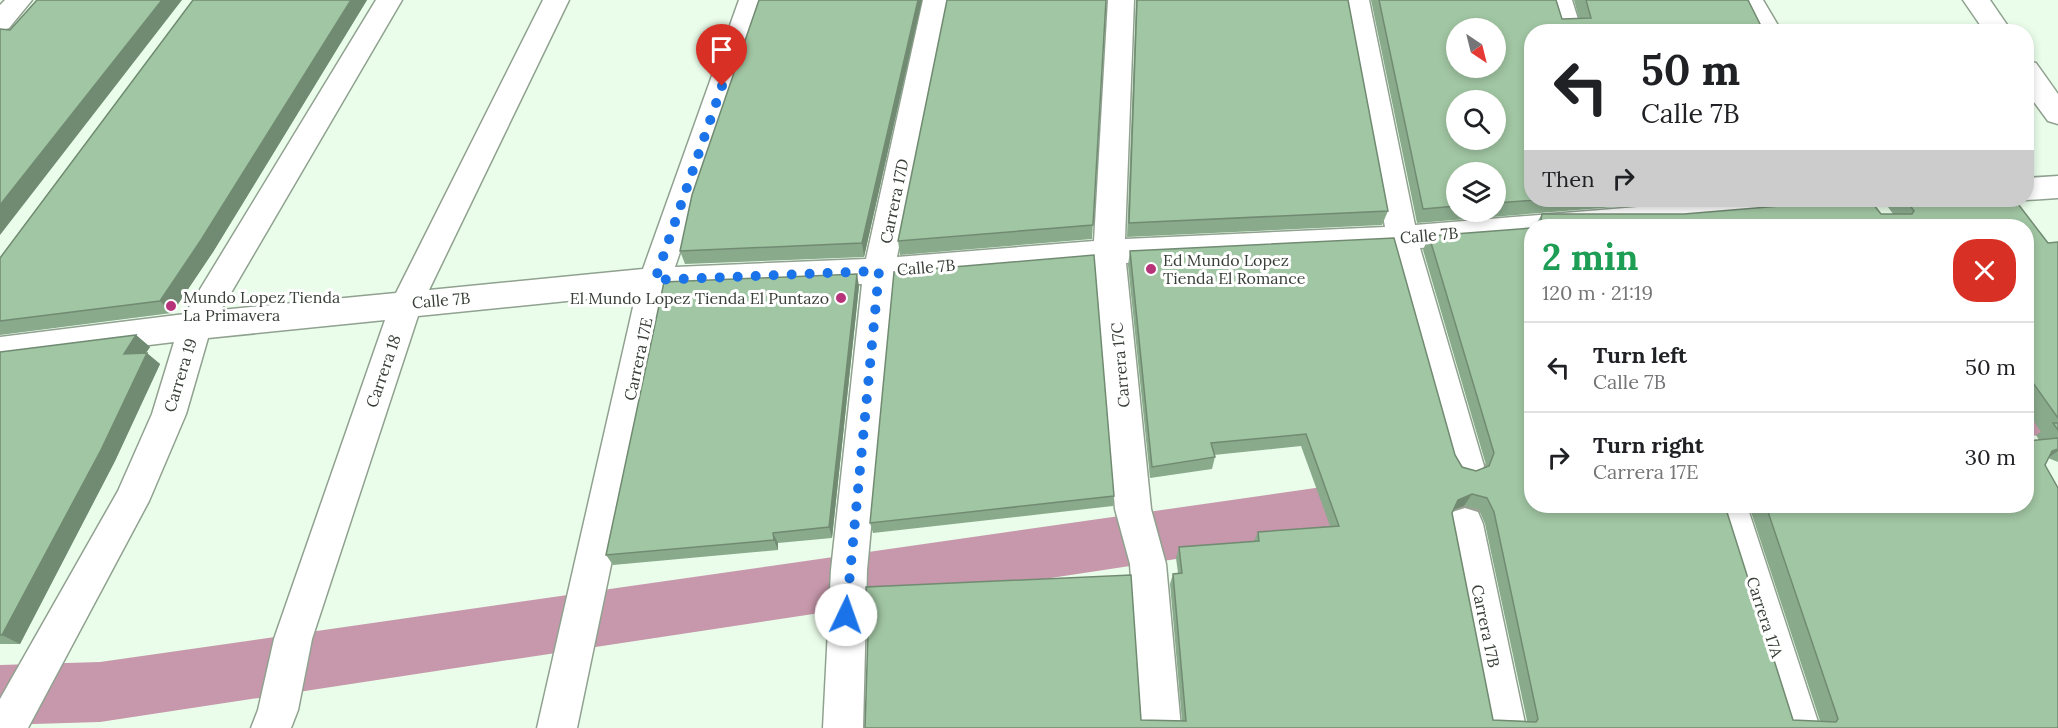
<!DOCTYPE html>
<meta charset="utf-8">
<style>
:root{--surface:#fff;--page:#f2f2f2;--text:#202124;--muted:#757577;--line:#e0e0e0}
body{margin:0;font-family:Lora,serif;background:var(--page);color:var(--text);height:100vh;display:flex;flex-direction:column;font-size:22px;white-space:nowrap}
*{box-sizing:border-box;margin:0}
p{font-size:20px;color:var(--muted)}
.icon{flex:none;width:33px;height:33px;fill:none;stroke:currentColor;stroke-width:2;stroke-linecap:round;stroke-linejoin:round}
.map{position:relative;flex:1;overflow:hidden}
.details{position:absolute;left:1524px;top:219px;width:510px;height:294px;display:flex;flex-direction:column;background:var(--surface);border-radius:24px;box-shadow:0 3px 9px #0003}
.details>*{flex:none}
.top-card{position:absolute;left:1524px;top:24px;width:510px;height:183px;border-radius:24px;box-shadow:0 3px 9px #0003;background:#fff;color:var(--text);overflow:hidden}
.needle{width:39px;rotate:145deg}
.tools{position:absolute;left:1446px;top:18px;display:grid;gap:12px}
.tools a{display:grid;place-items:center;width:60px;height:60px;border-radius:50%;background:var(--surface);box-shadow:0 3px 9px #0003;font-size:30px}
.pin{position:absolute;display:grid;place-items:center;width:51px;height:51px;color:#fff;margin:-62px -26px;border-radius:50% 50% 50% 0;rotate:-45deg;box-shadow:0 0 6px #0007}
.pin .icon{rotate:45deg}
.me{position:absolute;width:66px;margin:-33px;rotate:3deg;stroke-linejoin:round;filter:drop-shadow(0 0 4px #0008)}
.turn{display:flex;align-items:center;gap:21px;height:126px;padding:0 18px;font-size:27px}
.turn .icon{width:78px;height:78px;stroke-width:2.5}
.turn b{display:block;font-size:42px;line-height:51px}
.then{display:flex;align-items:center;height:57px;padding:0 18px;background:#0003;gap:12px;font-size:22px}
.round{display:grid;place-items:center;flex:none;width:63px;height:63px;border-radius:24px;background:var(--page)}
.headline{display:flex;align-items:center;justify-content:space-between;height:102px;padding:0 18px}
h1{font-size:36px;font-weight:700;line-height:45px;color:#1e9e55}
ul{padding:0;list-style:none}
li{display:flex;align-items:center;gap:18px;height:90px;padding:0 18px;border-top:2px solid var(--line)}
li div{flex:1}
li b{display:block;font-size:22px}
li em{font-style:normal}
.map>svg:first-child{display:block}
</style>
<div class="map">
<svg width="2058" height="728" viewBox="0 0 2058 728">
<rect width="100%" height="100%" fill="#eafdea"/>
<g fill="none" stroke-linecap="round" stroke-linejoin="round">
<path fill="#c798ab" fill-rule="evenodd" d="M2058,390V434L2026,436V392Z
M1532,457V505L100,722L0,725V665L100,662Z"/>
<defs>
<path id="minor" d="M5,0H32L9,28L0,31V5Z
M376,0H402L221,310L396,293L543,0H569L429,290L643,269L739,0H765L675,267L866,259L923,0H949L897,257L1094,241L1108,0H1134L1125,239L1385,227L1343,0H1369L1415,225L1724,200H1868L1864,208L1853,211L1674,226H1532V239L1420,248L1484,466L1479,477L1467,481L1455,477L1450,466L1390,250L1126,263L1151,509L1166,564L1181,728H1141L1130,564L1115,509L1095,265L894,282L867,570L863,728H823L831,570L862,284L668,292L577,728H537L636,294L418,316L312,639L298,710L291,728H251L258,710L274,639L385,320L208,338L186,414L149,501L28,728H0V699L118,491L152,414L174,342L0,363V337L185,314Z
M1546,0H1572L1582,32H1556Z
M1737,0H1763L1782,32H1755Z
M1963,0H1990L2012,32H1985Z
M2026,61L2036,63L2058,94V124L2048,121L2026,91Z
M2058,176V198L2026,200H2024H2026V178Z
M1711,506H1747L1820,728H1780Z
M1465,508L1478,512L1483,524L1526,728H1486L1447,524L1452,512Z"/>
</defs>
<use href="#minor" stroke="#90a190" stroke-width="3"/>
<use href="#minor" fill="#fff" fill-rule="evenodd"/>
</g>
<path fill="#8aaa8c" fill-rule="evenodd" d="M193,0H367L213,252L172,313L0,335V258Z
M759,0H922L864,257L685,264L680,251Z
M1106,0L1092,239L900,255L898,241Z
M1136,0H1348L1388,211L1382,225L1127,237Z
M1371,0H1556L1562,19H1579L1574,0H1748L1532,200H1702L1417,223ZM1456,172H1496V212H1456Z
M1883,200H2015L2048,243L2058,242V462L2048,458L2045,465L2058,728H865L1141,720L1182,721L1170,584L1173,574L1178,573L1176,558L1179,547L1254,541L1258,532L1330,526L1301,446L1214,455L1215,457L1212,469L1150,478L1128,265L1130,251L1455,455L1462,467L1476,471L1485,468L1486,465L1423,250L1429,236L1793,720L1820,721L1749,506H2026L2039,440L2036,435L2041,432L2026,410V226H1535L1542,214H1893ZM1464,506L1479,510L1485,524L1527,721L1493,720L1452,513L1454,510Z
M859,286L832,538L778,543V550L613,565L606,555Z
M136,335L150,347L146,353L160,364L115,461L20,644H0V352Z
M1114,496L1113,506L873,533L870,523Z"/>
<path fill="#718b72" d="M162,0H182L0,235V205Z
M351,0H367L213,252L172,313L160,301Z
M918,0H922L864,257L862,243Z
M857,274L859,286L832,538L829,527Z
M136,335L150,347L137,365L124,354Z
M147,353L160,364L115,461L20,644L2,635Z
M2058,449V451L2048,458L2052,451Z
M1472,494L1464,506L1450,511L1458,500Z
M773,533L778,543V550L774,540Z"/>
<path fill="#a1c6a3" stroke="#718b72" stroke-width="1.5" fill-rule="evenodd" d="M37,0H162L0,205V29L10,30Z
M193,0H351L201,240L160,301L0,321V258Z
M759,0H918L862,243L680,251L692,195Z
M947,0H1106L1093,225L898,241Z
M1137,0H1348L1388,211L1129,223Z
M1379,0H1556L1562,19L1591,18L1586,0H1748L1764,32H1532V200H1535L1496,203V172H1456V206L1423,209ZM1456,28H1496V68H1456ZM1456,100H1496V140H1456Z
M1854,200H1870L1881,214H1912L1914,211L1906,200H2015L2048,243L2058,242V418L2026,373V226H1540L1542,214H1684Z
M1532,228V506H1725L1793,720L1836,722L1838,719L1766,506H2026V441L2058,438V449L2052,451L2045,465L2058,488V728H865L868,633L866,587L1131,575L1141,720L1186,721L1173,574L1182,573L1179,547L1259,541L1258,532L1339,526L1306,434L1211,443L1215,457L1152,467L1130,251L1394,238L1455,455L1462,467L1476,471L1489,466L1494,453L1429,236ZM1472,494L1487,498L1494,512L1538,719L1536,722L1493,720L1452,513L1458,500Z
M1094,255L1114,496L870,523L894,272Z
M857,274L829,527L773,533L774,540L606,555L664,282Z
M136,335L124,354L147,353L101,450L2,635H0V352Z
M2053,423H2058V430Z"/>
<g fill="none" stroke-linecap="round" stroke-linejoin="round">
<path stroke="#1a73e8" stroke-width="10" stroke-dasharray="0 18" d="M722,86L655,280L879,271L846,615"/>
</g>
<g fill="#b8347a" stroke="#fff" stroke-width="2">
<circle cx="1151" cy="269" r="6"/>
<circle cx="841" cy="298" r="6"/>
<circle cx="171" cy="306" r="6"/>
</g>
<g text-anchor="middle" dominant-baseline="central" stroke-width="6" stroke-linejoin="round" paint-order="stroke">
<g font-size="16" fill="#373e37" stroke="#fff">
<text transform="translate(894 201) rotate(-78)">Carrera 17D</text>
<text transform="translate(1429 235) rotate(-5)">Calle 7B</text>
<text transform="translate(926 267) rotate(-5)">Calle 7B</text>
<text transform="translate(441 300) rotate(-5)">Calle 7B</text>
<text transform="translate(638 359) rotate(-78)">Carrera 17E</text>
<text transform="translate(1120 365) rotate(-95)">Carrera 17C</text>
<text transform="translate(383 371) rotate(-71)">Carrera 18</text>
<text transform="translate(180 375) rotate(-73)">Carrera 19</text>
<text transform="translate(1765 617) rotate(72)">Carrera 17A</text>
<text transform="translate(1486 626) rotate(78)">Carrera 17B</text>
</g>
<g font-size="16" fill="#373e37" stroke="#fff" text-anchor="start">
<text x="1163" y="260">Ed Mundo Lopez<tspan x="1163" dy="18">Tienda El Romance</tspan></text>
<text x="183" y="297">Mundo Lopez Tienda<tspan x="183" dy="18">La Primavera</tspan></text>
<text x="829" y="298" text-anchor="end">El Mundo Lopez Tienda El Puntazo</text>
</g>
</g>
</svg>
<div class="tools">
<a><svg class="needle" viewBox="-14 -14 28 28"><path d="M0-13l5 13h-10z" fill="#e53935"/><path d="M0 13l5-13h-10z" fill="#757577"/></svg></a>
<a><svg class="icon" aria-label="search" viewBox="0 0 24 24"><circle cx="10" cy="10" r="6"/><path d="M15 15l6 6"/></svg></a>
<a><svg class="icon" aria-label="layers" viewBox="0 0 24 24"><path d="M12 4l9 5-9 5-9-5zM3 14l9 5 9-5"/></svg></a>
</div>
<div class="pin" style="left:722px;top:86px;background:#d93025"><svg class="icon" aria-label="arrive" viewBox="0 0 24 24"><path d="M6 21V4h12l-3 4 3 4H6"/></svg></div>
<svg class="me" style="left:846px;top:615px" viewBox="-20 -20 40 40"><circle r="19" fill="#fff"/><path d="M0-13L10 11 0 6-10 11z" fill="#1a73e8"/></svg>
<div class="top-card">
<div class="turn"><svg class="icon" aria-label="left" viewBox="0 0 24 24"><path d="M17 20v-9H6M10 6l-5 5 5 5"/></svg><div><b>50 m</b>Calle 7B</div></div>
<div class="then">Then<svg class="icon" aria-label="right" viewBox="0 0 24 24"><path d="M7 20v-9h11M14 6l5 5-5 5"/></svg></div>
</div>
<section class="details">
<div class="headline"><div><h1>2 min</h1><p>120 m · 21:19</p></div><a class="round" style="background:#d93025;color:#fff"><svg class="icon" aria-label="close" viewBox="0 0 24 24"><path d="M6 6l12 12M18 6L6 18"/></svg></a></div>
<ul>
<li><svg class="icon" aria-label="left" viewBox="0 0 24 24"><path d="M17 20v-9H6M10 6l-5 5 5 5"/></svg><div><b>Turn left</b><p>Calle 7B</p></div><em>50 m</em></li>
<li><svg class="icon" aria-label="right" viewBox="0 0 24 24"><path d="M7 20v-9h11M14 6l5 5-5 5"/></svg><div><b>Turn right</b><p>Carrera 17E</p></div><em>30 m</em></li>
</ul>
</section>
</div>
